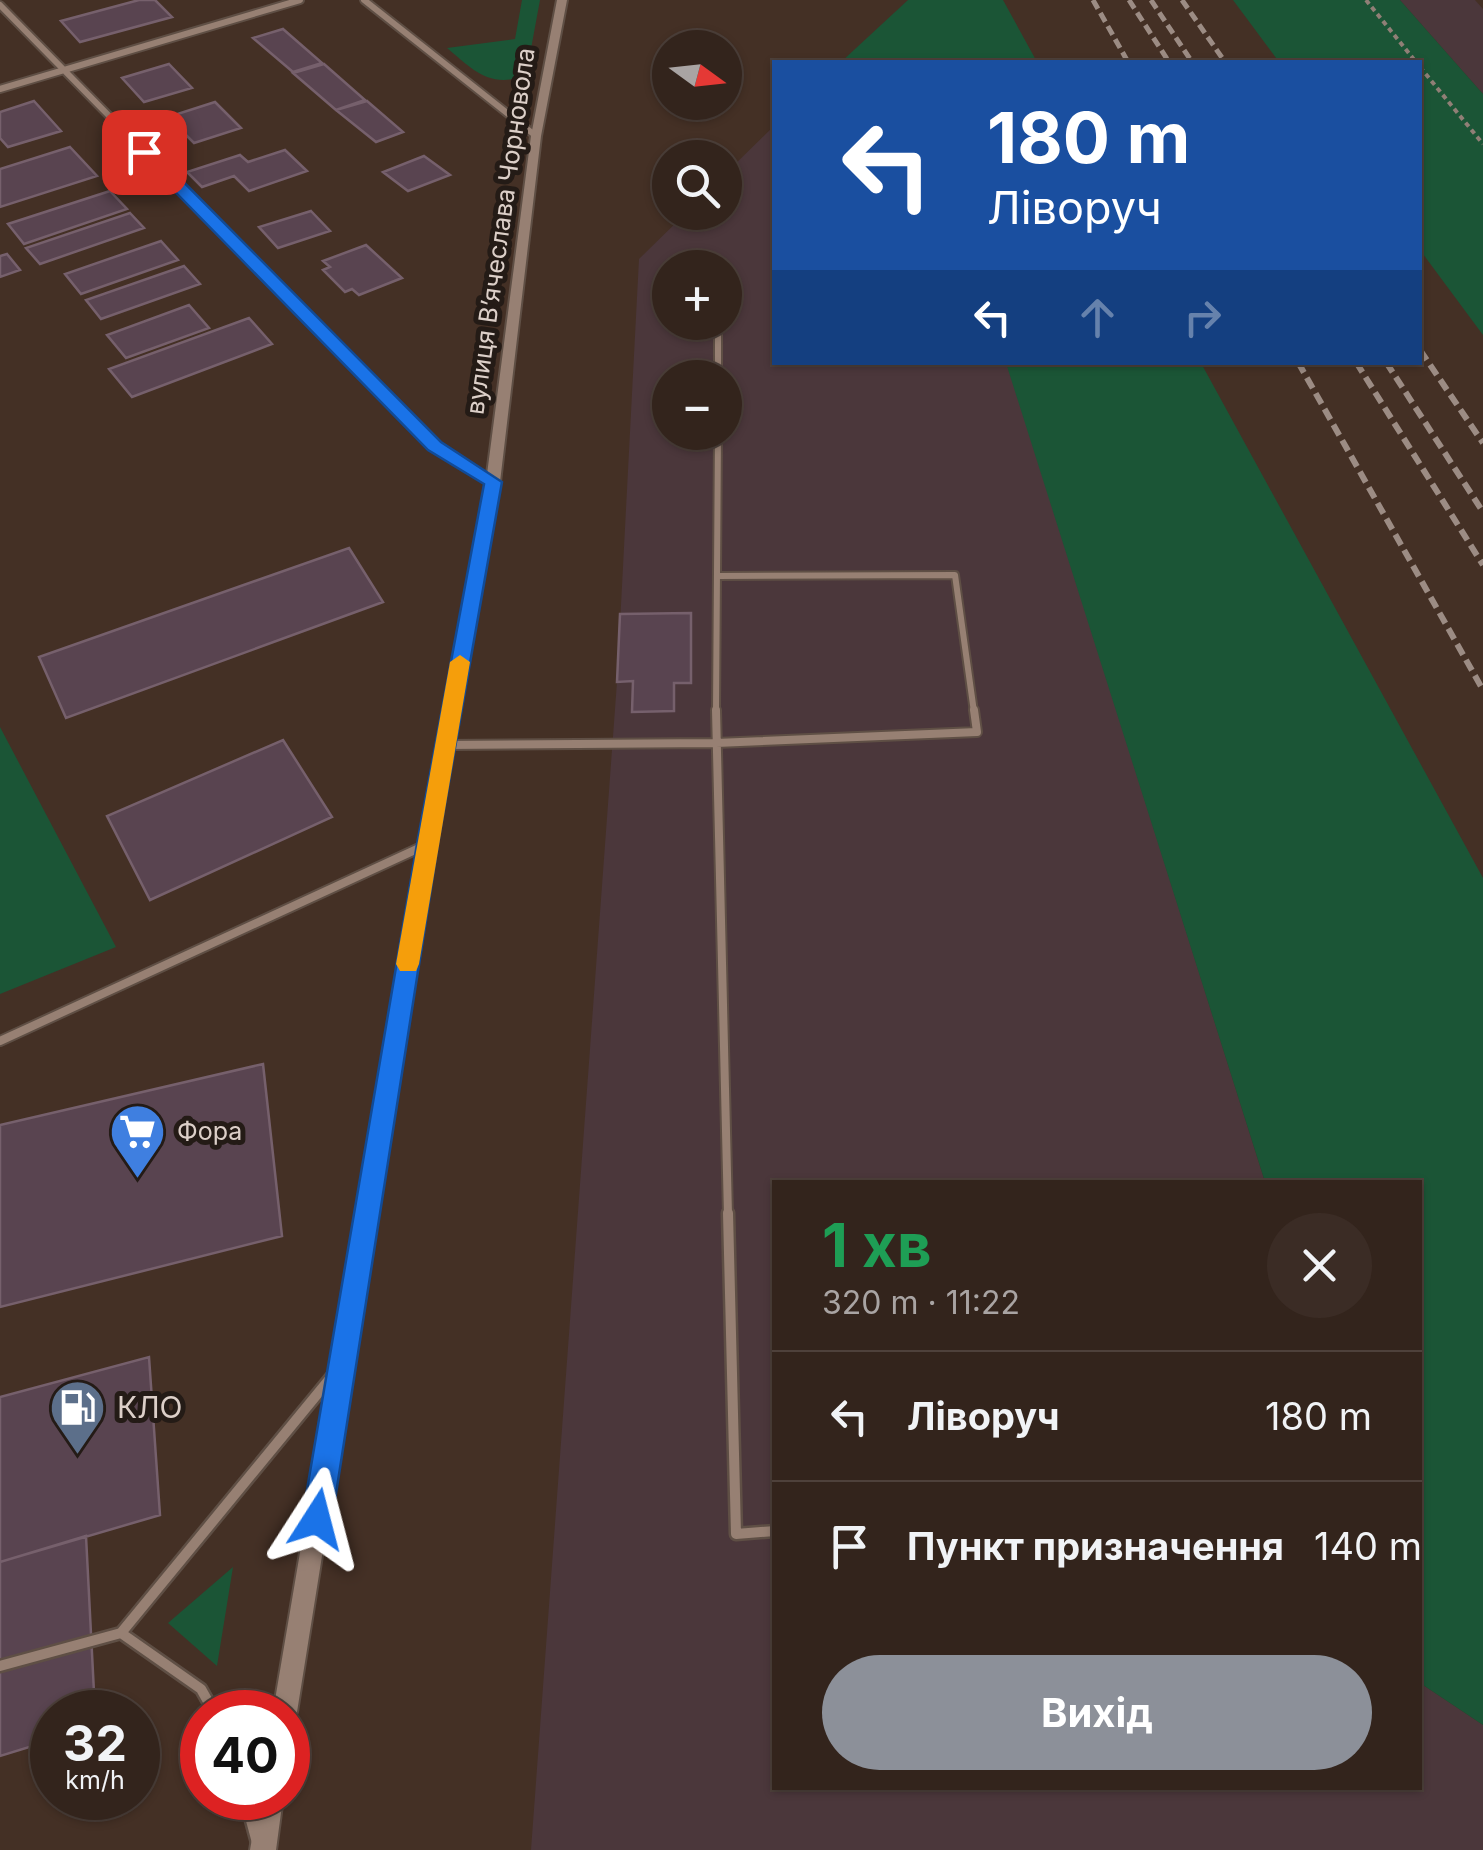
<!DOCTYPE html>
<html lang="uk">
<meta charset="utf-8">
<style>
:root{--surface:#33241c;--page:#3b2c25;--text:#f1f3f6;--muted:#a9a4a3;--line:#4e413b;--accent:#8c9099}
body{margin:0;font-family:Inter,sans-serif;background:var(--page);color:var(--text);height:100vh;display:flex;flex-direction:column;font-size:38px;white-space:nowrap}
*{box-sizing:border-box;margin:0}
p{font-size:32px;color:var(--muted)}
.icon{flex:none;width:55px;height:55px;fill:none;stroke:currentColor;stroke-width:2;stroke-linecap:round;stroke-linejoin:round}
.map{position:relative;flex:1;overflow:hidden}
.details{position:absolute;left:772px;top:1180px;width:650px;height:610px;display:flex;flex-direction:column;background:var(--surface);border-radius:0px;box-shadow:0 2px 8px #0004,0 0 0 2px var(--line)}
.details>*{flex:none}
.top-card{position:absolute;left:772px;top:60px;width:650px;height:305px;border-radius:0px;box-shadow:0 2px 8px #0004,0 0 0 2px var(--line);background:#1a4fa0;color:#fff;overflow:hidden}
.needle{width:65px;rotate:105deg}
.fabs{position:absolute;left:652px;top:30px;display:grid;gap:20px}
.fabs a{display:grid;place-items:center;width:90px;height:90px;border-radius:50%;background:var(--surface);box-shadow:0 2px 8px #0004,0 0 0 2px var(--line);font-size:50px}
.speed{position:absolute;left:30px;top:1690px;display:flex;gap:20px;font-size:50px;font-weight:700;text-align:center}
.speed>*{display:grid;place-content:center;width:130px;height:130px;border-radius:50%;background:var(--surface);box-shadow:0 2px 8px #0004,0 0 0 2px var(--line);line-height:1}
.speed small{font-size:25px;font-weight:400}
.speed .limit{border:15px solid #d22;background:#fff;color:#111}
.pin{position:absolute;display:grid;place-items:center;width:85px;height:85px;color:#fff;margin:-42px;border-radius:20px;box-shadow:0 5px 15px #0006}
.me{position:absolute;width:110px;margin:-55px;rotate:9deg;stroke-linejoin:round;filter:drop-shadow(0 0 8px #0008)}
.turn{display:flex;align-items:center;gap:35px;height:210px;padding:0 50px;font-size:45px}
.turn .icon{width:130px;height:130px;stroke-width:2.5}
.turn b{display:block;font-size:70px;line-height:85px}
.lanes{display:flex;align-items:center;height:95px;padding:0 50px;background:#0003;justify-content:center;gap:50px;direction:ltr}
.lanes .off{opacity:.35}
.round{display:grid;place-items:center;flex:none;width:105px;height:105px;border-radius:52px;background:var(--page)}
.summary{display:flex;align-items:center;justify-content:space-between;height:170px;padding:0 50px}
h1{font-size:60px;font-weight:700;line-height:75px;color:#1e9e55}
.action{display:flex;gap:20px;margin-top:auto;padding:20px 50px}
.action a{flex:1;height:115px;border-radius:60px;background:var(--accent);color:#fff;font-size:40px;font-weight:700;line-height:115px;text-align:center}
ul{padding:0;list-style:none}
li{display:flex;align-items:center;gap:30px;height:130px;padding:0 50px;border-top:2px solid var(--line)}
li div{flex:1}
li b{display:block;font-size:38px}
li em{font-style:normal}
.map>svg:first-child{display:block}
</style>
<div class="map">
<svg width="1483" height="1850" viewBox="0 0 1483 1850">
<rect width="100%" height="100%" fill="#443025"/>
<path fill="#4b373b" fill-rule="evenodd" d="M1400,0H1475L1483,9V94Z
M775,125V362H1006L1010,372L1265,1182H775V1788H1420V1675L1423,1685L1483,1725V1850H531L617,682L639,259L686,213L725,212V174ZM670,268H725V322H670ZM670,378H725V432H670Z"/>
<path fill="#1b5536" d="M522,0H540L528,65L518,78C486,86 470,67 447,48L515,39Z
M908,0H1003L1037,62H841Z
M1233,0H1400L1483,94V335L1420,250V62H1279Z
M1006,363H1201L1483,878V1725L1423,1685L1420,1675V1182H1265Z
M0,727L116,947L0,994Z
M233,1567L217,1666L168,1623Z"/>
<path fill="#594450" stroke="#76606c" stroke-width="2.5" d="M139,0H155L172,17L80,42L61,21Z
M283,29L322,63L293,72L253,38Z
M169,64L192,88L144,102L122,78Z
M324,64L365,100L336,110L293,73Z
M34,101L61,131L8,147L0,138V112Z
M367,101L403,132L376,142L336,110Z
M215,102L241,128L194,143L168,117Z
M70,147L97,176L0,207V169Z
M285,150L307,171L249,191L234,176L202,187L187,172L240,155L248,162Z
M424,156L450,175L408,191L383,172Z
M110,191L127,209L24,244L8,224Z
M311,211L330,231L278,248L259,227Z
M130,213L144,228L40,264L26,248Z
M161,241L178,260L81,294L65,274Z
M366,245L402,278L359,295L352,289L345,292L323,270L330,267L323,261Z
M7,254L20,270L0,277V256Z
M184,266L200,284L101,319L86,300Z
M189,305L209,328L126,358L107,335Z
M249,318L272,344L132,397L109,369Z
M349,548L383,602L66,718L39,657Z
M691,613V683H674V711L632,712L633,681L617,682L620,614Z
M283,740L332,817L150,900L107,816Z
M263,1064L282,1236L0,1307V1125Z
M149,1357L160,1515L0,1562V1397Z
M86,1536L95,1712H52V1740L0,1756V1562Z"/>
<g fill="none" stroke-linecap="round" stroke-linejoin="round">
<defs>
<path id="service-far2" d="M718,322V378
M717,576L955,575L974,712
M716,712L718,432"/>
<path id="service-far1" d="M716,710L728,1215
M444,745L716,743L977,732L974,710
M0,1041L428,844"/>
<path id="service" d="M728,1213L736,1534L775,1531
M121,1633L201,1689L214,1712
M0,1666L121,1633L333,1375
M245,1798L259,1850"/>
<path id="minor-far1" d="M364,0L536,136
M0,5L305,315
M0,89L300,0"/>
<path id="minor" d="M303,313L434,446L493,482"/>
<path id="tertiary" d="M557,0H567L541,136L500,482L436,844L297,1712L293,1720L288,1723V1712H273L420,844L486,482L531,136Z
M259,1798H283L276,1850H250Z"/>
</defs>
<use href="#service-far2" stroke="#5f4f45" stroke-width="10"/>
<use href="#service-far1" stroke="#5f4f45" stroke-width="12"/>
<use href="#service" stroke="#5f4f45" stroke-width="15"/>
<use href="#minor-far1" stroke="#5f4f45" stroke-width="10"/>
<use href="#minor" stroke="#5f4f45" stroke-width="11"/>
<use href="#tertiary" stroke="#5f4f45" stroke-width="4"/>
<path stroke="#907f76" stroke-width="4" stroke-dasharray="5 4" stroke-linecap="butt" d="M1366,0L1416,62
M1420,67L1483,144"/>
<use href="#service-far2" stroke="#978073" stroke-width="6"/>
<use href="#service-far1" stroke="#978073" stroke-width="8"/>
<use href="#service" stroke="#978073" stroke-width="10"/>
<use href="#minor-far1" stroke="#978073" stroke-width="6"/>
<use href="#minor" stroke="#978073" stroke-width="8"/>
<use href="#tertiary" fill="#978073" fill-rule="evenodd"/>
<path stroke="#9c8c84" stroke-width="5" stroke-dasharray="10 5" stroke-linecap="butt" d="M1093,0L1128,62
M1129,0L1169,62
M1151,0L1192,62
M1182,0L1225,62"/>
<path stroke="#9c8c84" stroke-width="6" stroke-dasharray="12 6" stroke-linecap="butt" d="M1420,350L1483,443
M1298,362L1483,690
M1356,362L1483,565
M1386,362L1483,512"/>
</g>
<path fill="#1a73e8" stroke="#114b97" stroke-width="2.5" d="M139,148H150L441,442L502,482L438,844L332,1519L327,1529L317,1534L307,1529L302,1519L417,844L484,484L428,450L139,155Z"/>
<path fill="#f59e0b" d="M460,655L470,662L419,964L416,971H400L396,964L450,662Z"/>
<defs>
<symbol id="supermarket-pin" viewBox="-11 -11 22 30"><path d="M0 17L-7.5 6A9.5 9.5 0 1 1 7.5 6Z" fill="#3f7fe0" stroke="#241b16"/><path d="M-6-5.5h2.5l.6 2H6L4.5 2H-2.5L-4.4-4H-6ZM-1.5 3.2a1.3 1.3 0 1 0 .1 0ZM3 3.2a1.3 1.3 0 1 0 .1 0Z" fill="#fff"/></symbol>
<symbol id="fuel-pin" viewBox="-11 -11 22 30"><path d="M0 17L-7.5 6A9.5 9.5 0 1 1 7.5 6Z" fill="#5c6f8a" stroke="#241b16"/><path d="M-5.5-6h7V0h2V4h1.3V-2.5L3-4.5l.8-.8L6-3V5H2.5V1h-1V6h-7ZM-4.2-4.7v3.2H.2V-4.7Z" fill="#fff"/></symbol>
</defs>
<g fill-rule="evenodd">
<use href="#supermarket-pin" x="106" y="1100" width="63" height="86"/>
<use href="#fuel-pin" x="46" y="1376" width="63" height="86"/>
</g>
<g text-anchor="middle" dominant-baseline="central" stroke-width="10" stroke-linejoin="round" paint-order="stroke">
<g font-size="25" fill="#dccfc8" stroke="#241b16">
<text transform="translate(500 231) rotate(-82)">вулиця Вʼячеслава Чорновола</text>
</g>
<g font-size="25" fill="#dccfc8" stroke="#241b16" text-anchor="start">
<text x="177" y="1131">Фора</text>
</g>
<g font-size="30" fill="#dccfc8" stroke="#241b16" text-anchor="start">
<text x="117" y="1407">КЛО</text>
</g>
</g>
</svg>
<div class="fabs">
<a><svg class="needle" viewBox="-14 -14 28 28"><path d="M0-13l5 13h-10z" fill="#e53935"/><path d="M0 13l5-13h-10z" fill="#a9a4a3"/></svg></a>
<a><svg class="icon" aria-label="search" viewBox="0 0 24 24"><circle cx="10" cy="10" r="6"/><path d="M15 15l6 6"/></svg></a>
<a>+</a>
<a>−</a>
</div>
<div class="speed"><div>32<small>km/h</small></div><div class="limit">40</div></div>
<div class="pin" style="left:144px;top:152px;background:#d93025"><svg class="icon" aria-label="arrive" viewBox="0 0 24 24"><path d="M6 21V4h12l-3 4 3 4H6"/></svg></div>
<svg class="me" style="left:317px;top:1519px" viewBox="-20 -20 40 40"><path d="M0-17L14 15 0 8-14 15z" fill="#1a73e8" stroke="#fff" stroke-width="4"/></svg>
<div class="top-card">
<div class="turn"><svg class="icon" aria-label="left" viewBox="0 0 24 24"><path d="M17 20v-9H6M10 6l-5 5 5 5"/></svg><div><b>180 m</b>Ліворуч</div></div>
<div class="lanes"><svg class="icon" aria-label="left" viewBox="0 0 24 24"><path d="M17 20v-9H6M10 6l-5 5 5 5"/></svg><svg class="icon off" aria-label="ahead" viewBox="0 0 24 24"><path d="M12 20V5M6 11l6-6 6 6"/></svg><svg class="icon off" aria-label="right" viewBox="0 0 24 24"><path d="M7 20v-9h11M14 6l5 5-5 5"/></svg></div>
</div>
<section class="details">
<div class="summary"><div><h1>1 хв</h1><p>320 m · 11:22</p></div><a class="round"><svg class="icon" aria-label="close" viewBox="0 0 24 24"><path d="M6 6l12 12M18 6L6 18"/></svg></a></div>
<ul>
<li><svg class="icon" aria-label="left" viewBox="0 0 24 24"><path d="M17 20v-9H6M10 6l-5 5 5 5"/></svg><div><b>Ліворуч</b></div><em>180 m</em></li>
<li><svg class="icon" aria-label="arrive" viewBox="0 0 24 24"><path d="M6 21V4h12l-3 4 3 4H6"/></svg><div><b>Пункт призначення</b></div><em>140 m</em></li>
</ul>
<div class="action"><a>Вихід</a></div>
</section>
</div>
